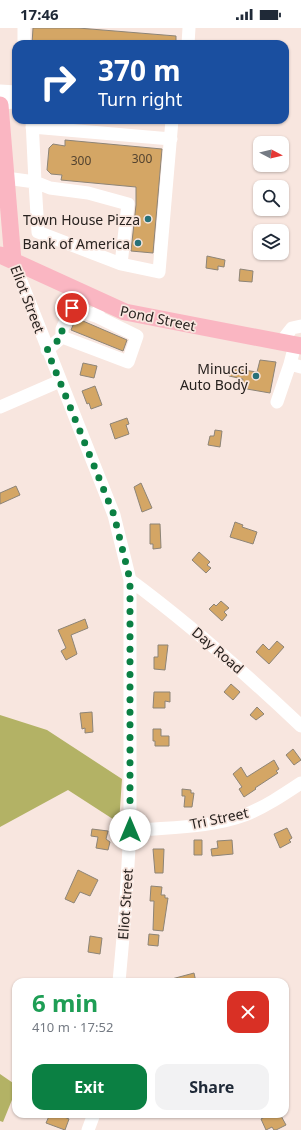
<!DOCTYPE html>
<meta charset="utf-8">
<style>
:root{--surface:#fff;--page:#f2f2f3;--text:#1f2937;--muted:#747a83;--accent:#0b8043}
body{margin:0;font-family:"Noto Sans",sans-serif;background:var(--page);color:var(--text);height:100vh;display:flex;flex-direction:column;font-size:15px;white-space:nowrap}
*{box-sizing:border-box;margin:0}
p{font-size:13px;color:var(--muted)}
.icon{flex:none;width:22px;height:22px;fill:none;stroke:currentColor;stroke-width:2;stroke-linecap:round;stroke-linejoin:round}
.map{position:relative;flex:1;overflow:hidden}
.panel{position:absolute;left:12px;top:950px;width:277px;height:140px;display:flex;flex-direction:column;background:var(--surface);border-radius:12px;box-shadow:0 1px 3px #0004}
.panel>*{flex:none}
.banner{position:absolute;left:12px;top:12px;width:277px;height:84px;border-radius:12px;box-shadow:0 1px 3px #0004;background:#1a4fa0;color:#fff;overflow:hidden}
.needle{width:26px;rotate:97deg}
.controls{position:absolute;left:253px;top:108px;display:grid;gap:8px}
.controls a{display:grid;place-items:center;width:36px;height:36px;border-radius:8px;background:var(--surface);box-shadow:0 1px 3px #0004;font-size:20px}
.pin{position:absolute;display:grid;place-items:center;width:34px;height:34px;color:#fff;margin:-17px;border:2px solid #fff;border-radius:50%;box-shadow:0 1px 4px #0007}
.me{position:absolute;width:44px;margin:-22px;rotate:0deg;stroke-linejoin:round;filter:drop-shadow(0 0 3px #0008)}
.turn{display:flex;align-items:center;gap:14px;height:84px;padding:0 20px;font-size:18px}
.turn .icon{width:52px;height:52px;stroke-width:2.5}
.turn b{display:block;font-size:28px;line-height:34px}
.round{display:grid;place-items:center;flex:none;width:42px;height:42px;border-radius:12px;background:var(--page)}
.summary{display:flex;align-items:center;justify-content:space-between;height:68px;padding:0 20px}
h1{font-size:24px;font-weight:700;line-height:30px;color:#1e9e55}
.primary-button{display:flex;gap:8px;margin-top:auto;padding:8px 20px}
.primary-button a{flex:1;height:46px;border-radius:12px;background:var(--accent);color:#fff;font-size:16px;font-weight:700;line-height:46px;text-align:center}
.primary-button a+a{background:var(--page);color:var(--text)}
.status{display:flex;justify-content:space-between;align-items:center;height:28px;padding:0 20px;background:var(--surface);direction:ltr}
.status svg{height:11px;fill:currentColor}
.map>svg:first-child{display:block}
</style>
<div class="status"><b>17:46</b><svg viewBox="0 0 49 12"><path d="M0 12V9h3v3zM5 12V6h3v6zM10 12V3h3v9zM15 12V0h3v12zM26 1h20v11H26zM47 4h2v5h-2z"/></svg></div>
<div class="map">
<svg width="301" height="1102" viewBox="0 0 301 1102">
<rect width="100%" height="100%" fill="#f8e6df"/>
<path fill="#b3b265" d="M0,687L47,702L122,751L119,795L68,762L0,799Z
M0,1046L16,1057V1062L3,1094L0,1093Z"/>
<path fill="#d4a665" stroke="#8d8477" d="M33,0H78L176,8V16H32Z
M65,112L162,121L153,225L131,223L136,177V159L61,152L62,147L51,146L47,142L49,120L53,116L65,118Z
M207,228L225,232L224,239L218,238V242L206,240Z
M240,241L253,243L252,254L239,253Z
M76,290L127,312L123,323L71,302Z
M260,332L276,334L270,365L241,360L243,351L229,348L230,340L257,344Z
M83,335L97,338L94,350L80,347Z
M95,358L102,377L91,381L89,375L87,376L82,363Z
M127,390L129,396L126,397L129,406L115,411L110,396Z
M215,402L222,403L220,419L208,417L210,408H214Z
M141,455L152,480L142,484L134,459Z
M16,458L20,467L0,476V465Z
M235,494L243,497L242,499L257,504L253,516L230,509Z
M150,496H160L161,520L153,521V516H150Z
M199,524L210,534L207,537L211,540L206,545L192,532Z
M221,573L229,580L224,584L227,587L222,593L209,581L214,576L216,578Z
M85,591L88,600L71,607L77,626L66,632L61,623L66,620L58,602Z
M277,613L284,619L269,636L256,624L263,616L269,622Z
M158,617H168L165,642L154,641V629H158Z
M231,656L240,664L233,672L224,664Z
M154,664H170V674L165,673V680H153Z
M257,679L264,686L256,692L250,687Z
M92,684L93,704L85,705V700L82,701L80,685Z
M153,701H161V708H169V718H155V713H153Z
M293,721L301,732L294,737L286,727Z
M274,732L279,741L276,743L278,745L255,760L256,761L244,769L239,761L242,759L233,746L241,739L247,749Z
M182,761L191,762V765H194L192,779H184L185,768H182Z
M287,800L292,810L289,812L291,814L280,820L274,806Z
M92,801L108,803L106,811L110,814L108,822L96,820L98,809L91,808Z
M194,812H202V827H194Z
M232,812L233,826L212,828L211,821L218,820L217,813Z
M153,821H164L163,845H155Z
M78,842L98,852L90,868L80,864L74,875L65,871Z
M151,858L162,859L161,867H165V870H168L163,903L153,902L154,873H150Z
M149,906L159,907L158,918L148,917Z
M90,908L102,910L100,926L88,924Z
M194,945L196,954H168V952Z
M50,1086H57L69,1091L65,1102L46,1095Z
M270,1086H280L286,1097L276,1102H274L272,1099L266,1102L261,1091Z"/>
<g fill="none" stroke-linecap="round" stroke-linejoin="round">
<path stroke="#fff" stroke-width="13" d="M24,16V0
M188,16L189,0
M0,63L16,64
M0,75L16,74
M32,99L171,111
M6,150L35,154L32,92
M13,233L114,487L130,552V803L125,887L119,954
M121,236L38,204L35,154L50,160L88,165L128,176L121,236L159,244L172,92
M62,309L128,334L137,308L96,288
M281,314L292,300L301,298
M295,317L290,336L301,339
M47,322L62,309V301L72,280L96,288L99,281
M277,374L290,336
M0,379L60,353
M130,552C191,597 246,646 301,698
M130,803C168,799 210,800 245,787C265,779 283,767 301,755
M88,1102L94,1086"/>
<path stroke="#fab6c2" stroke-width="17" d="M0,77L13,233
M0,227L125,284L301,318"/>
</g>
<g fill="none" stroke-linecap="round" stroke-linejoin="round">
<path stroke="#0b8043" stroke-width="7" stroke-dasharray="0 12.6" d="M72,280L62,301V309L47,322L114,487L130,552V802"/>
</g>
<g fill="#287179" stroke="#f8e6df" stroke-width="1.5">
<circle cx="148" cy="191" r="4"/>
<circle cx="138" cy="215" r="4"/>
<circle cx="256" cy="348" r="4"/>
</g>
<g text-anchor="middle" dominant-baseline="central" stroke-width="3.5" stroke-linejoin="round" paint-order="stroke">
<g font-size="12" fill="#534330">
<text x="142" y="130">300</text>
<text x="81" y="132">300</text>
</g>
<g font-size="14" fill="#28221f" stroke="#f8e6df" text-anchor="end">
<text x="140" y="191">Town House Pizza</text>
<text x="130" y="215">Bank of America</text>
<text x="248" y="340">Minucci<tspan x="248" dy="16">Auto Body</tspan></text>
</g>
<g font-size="14" fill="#28221f" stroke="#f8e6df">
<text transform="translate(28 271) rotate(69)">Eliot Street</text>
<text transform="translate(158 290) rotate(12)">Pond Street</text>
<text transform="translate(218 622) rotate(41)">Day Road</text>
<text transform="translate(219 790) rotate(-12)">Tri Street</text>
<text transform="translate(125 876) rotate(-86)">Eliot Street</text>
</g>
</g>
</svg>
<div class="controls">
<a><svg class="needle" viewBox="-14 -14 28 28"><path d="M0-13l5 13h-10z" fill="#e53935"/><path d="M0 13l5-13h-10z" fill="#747a83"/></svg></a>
<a><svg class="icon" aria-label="search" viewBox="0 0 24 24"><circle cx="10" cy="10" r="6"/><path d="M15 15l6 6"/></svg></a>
<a><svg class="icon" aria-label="layers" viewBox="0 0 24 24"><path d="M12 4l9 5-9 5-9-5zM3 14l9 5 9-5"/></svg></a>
</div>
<div class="pin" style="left:72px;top:280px;background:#d93025"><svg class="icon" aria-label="arrive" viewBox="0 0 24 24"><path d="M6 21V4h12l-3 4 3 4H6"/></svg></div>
<svg class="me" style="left:130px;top:802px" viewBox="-20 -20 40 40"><circle r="19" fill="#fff"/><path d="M0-13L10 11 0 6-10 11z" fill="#0b8043"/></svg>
<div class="banner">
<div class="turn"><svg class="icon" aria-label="right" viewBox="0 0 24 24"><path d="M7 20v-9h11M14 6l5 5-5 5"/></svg><div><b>370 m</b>Turn right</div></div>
</div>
<section class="panel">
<div class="summary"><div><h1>6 min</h1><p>410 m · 17:52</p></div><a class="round" style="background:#d93025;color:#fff"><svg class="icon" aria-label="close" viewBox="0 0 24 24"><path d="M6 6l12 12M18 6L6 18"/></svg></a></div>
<div class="primary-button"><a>Exit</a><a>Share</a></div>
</section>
</div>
